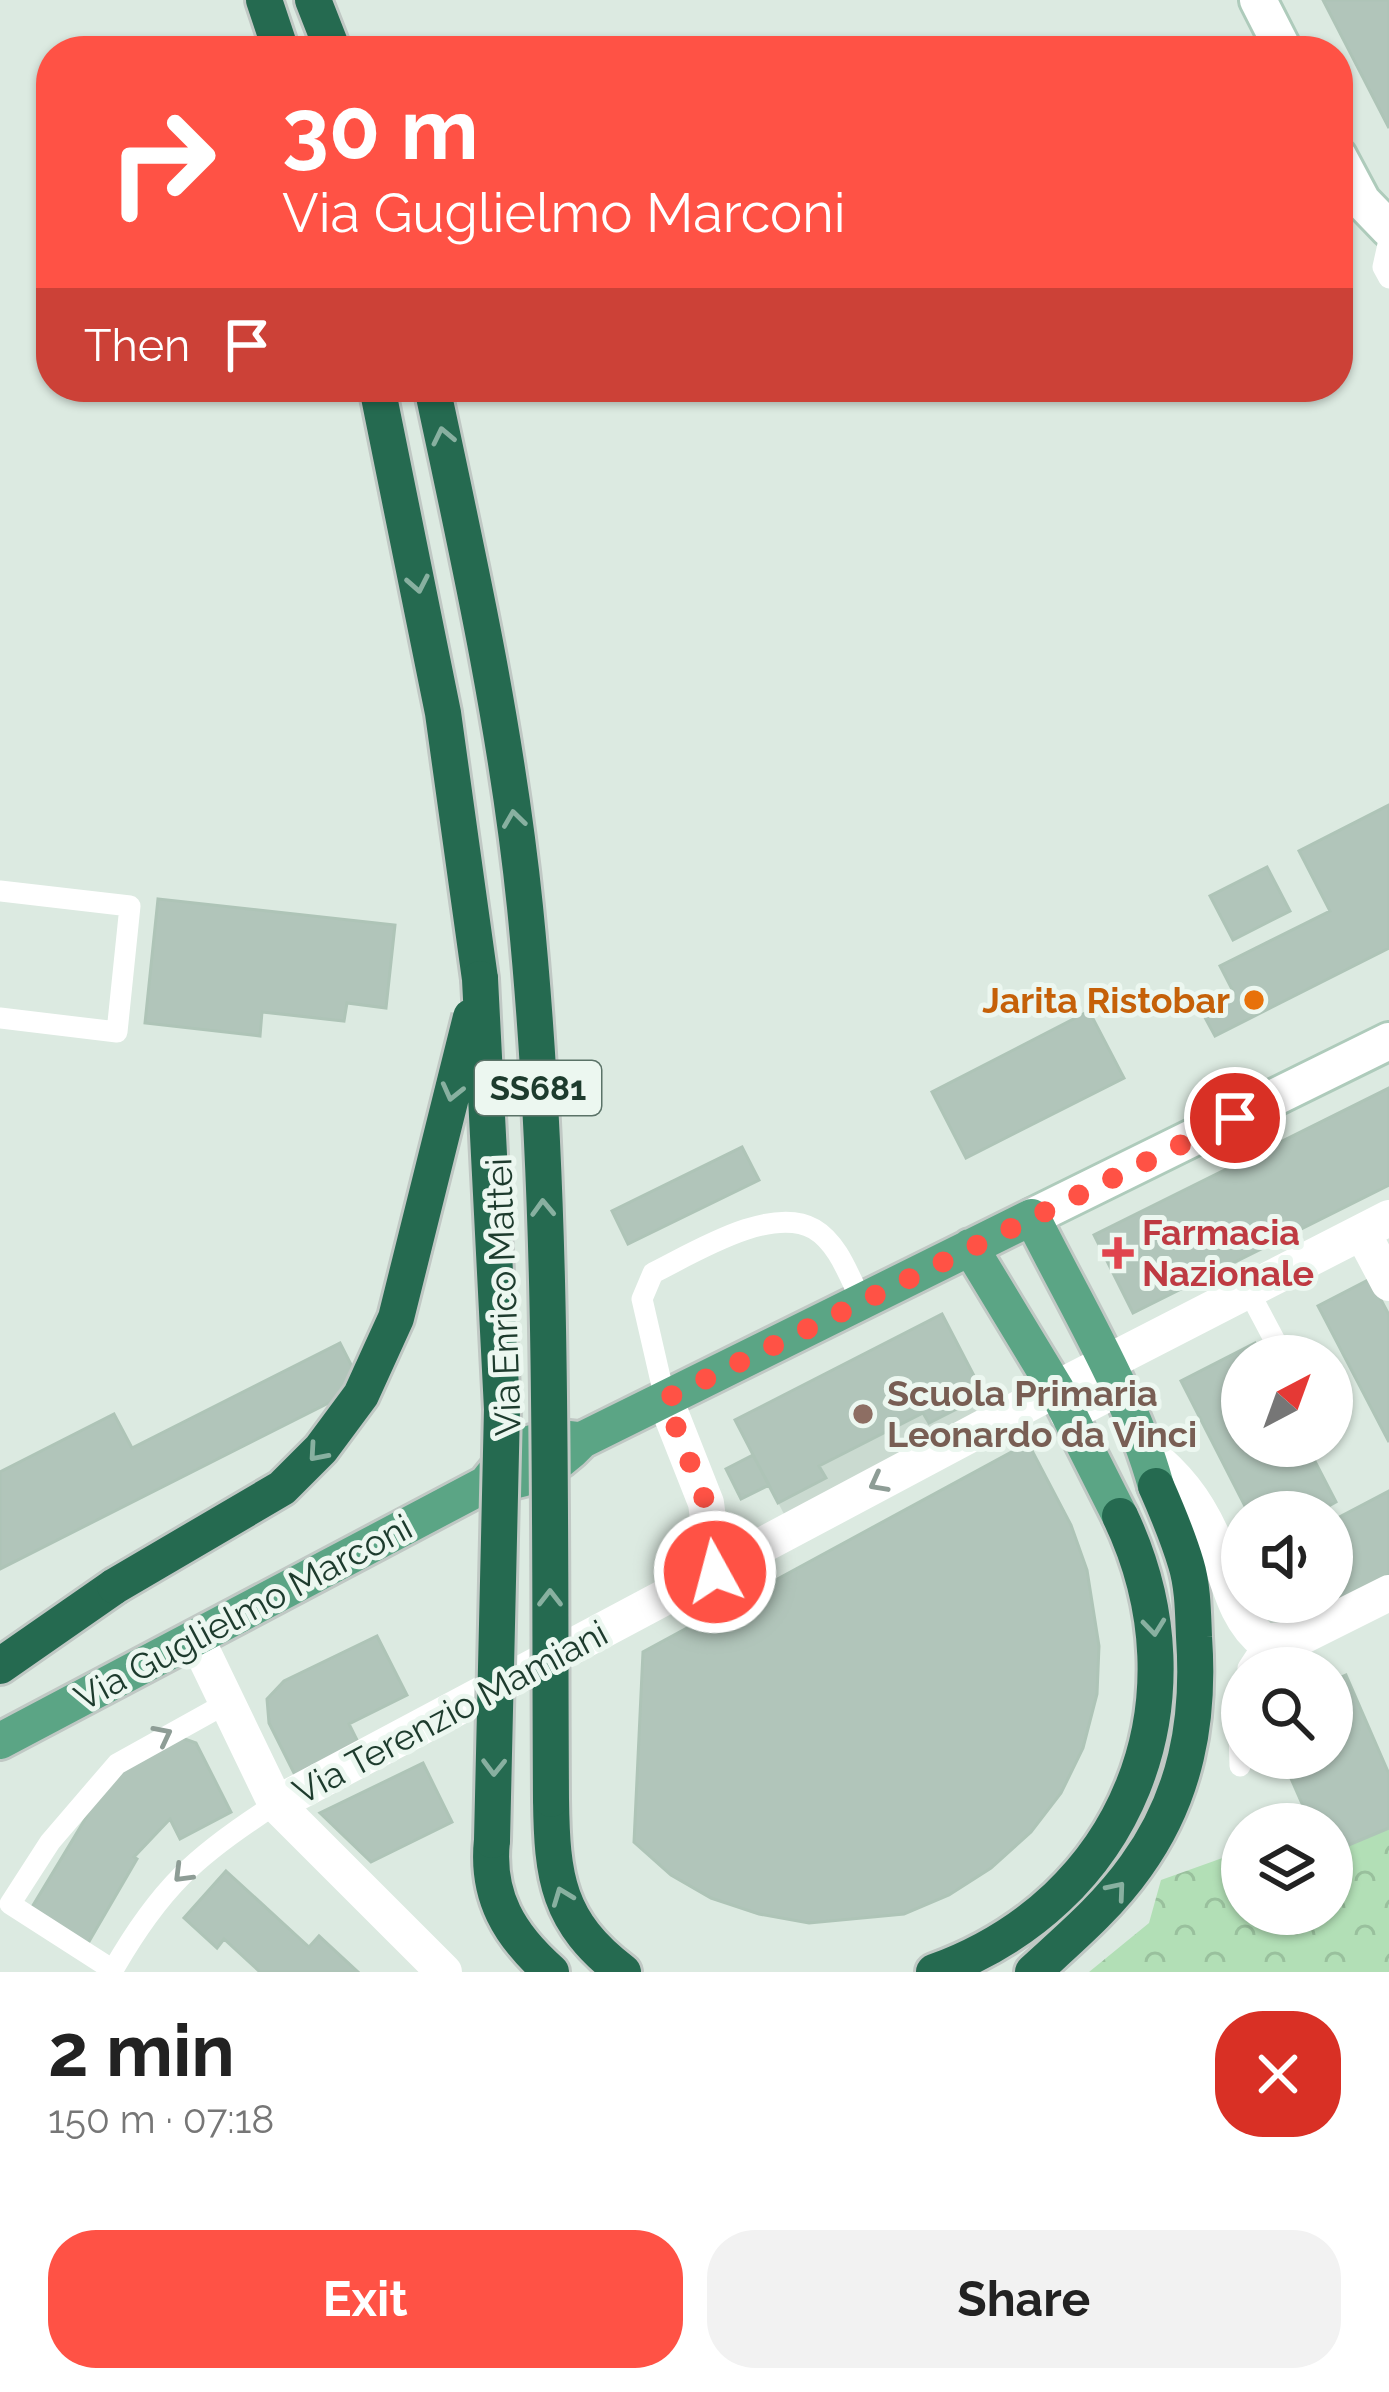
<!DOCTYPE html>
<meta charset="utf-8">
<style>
:root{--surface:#fff;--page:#f2f2f2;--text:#222;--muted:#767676;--accent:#ff5245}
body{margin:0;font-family:Raleway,sans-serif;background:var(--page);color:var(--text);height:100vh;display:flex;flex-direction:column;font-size:45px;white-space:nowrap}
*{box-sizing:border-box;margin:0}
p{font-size:39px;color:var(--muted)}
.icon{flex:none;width:66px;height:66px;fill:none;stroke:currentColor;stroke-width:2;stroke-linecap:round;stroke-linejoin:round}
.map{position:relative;height:1972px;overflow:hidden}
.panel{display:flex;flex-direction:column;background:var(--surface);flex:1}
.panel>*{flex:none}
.banner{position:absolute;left:36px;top:36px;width:1317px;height:366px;border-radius:48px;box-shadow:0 3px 9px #0004;background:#ff5245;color:#fff;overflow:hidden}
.needle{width:78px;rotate:41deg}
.fabs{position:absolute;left:1221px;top:1335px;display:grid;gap:24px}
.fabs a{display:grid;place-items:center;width:132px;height:132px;border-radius:50%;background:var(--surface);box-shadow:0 3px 9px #0004;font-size:60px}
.pin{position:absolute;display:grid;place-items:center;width:102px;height:102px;color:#fff;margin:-51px;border:6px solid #fff;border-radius:50%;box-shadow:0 3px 12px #0007}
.me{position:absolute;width:132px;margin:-66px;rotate:353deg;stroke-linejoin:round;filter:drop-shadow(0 0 9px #0008)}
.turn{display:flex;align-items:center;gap:42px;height:252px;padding:0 48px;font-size:54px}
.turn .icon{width:156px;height:156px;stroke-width:2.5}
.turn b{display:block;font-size:84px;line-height:102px}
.then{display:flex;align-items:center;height:114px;padding:0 48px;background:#0003;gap:24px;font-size:45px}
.round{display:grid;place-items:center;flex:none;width:126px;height:126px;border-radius:48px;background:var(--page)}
.summary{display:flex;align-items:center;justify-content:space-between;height:204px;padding:0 48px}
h1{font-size:72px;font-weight:700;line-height:90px}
.action{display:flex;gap:24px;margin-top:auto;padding:24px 48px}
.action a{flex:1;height:138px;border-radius:48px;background:var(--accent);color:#fff;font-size:48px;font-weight:700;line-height:138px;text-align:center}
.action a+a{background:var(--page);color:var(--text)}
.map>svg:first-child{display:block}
</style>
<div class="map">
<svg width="1389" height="1972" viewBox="0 0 1389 1972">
<defs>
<pattern id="forest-crowns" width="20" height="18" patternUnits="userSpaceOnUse" patternTransform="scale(3)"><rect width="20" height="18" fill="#b2dfb6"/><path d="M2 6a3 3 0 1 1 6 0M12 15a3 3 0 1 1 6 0" fill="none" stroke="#99c09d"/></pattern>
</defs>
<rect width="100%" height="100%" fill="#dceae1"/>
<path fill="#cadad0" d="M942,1314L991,1408L784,1514L735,1420Z"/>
<path fill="url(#forest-crowns)" d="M1389,1809V1972H1089L1149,1923L1161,1880L1242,1851V1914H1332V1842Z"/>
<path fill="#b1c5ba" stroke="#aec4b7" stroke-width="3" d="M1323,0H1389V128Z
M1389,805V948L1215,1036L1202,1012L1235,995L1220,966L1330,911L1299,851Z
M1267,867L1290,911L1233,940L1210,896Z
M158,899L395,925L386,1008L347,1003L344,1021L262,1012L260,1036L145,1023Z
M1089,1011L1124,1078L966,1158L932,1092Z
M1389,1088V1185L1133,1313L1094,1235Z
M742,1147L759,1180L628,1244L612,1211Z
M1370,1279L1389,1315V1442L1318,1306Z
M942,1314L984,1395L929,1423L923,1413L819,1466L826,1478L778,1503L735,1420Z
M340,1343L362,1386L0,1569V1472L114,1414L132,1448Z
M1255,1343L1261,1356H1242V1446H1307L1336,1502L1318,1512H1248L1181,1381Z
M1028,1443L1071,1525L1087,1570L1099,1646L1097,1694L1083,1748L1061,1793L1031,1832L991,1868L949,1895L904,1914L809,1923L759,1914L711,1898L671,1875L634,1842L643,1652Z
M753,1455L769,1485L741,1499L726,1469Z
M1389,1491V1574L1295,1622L1284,1602H1332V1521Z
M377,1636L407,1695L349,1724L360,1746L296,1777L269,1723L267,1699L284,1681Z
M1346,1675L1389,1774V1828L1332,1852V1824H1311L1282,1758H1332V1681Z
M182,1738L196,1743L231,1812L180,1839L170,1819L134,1857L137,1859L87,1945L29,1912L87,1816L84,1813L137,1756Z
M423,1763L452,1822L371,1862L320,1813Z
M226,1871L309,1947L319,1936L358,1972H260L224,1939L217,1948L184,1918Z"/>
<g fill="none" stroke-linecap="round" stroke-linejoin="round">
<defs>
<path id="secondary" d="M1258,0L1284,51
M1338,156L1362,201L1389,229
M1032,1217L1389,1041"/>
<path id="primary" d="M970,1247L1056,1389L1120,1516
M486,1484C527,1482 554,1470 582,1440L1032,1217C1075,1304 1130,1392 1156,1486
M0,1741L486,1484C514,1447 532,1434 579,1440"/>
<path id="highway" d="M264,0L281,51
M313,0L333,51
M377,387L443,713L480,979
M0,1666L115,1586
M551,1799C552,1877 557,1922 623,1972
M492,1840C486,1896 509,1935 551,1972
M934,1972C1128,1902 1208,1701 1120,1516
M1033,1972C1070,1938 1107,1907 1136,1866C1186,1797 1200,1720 1194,1637C1193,1613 1193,1587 1186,1564C1178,1537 1167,1511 1156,1486"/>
</defs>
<use href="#secondary" stroke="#aecbbb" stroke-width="42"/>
<use href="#primary" stroke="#c0c8c4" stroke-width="42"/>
<use href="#highway" stroke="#c0c8c4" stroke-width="42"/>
<path stroke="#fff" stroke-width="21" d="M1389,240L1383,267L1389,278
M0,891L130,906L117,1032L0,1018
M1248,1290L1283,1356
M665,1399L642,1299L653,1273C692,1254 771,1204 814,1229C838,1243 849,1276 861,1300
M1248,1668L1265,1642
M225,1704L117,1764L50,1842L10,1904L113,1970C160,1888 196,1855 276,1804
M1240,1766L1238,1692L1242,1682"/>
<path stroke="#fff" stroke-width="36" d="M1362,1232L1389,1283
M665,1399L706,1503L715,1572
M1068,1414L1118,1388
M1147,1452C1176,1476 1195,1499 1211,1534C1227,1569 1232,1618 1265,1642L1299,1638L1389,1593
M196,1638L276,1804L444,1972
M276,1804L1056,1389L1389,1218"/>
<use href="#secondary" stroke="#fff" stroke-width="36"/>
<use href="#primary" stroke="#5ba585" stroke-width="36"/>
<use href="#highway" stroke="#256a50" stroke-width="36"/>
<defs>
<path id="highway-bridge" d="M432,387C469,559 507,731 525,907C555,1203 549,1502 551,1799
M480,979L502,1409L492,1840
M115,1586L282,1488L321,1449L361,1395L396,1318L471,1017"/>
</defs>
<use href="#highway-bridge" stroke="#c0c8c4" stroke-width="42" stroke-linecap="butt"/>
<use href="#highway-bridge" stroke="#256a50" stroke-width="36"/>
</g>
<defs><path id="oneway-chevron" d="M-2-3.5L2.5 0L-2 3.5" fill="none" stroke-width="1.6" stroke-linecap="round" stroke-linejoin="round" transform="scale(3)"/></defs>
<g stroke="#88b0a0">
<use href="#oneway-chevron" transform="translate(443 436) rotate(-102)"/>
<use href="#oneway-chevron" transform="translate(418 584) rotate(79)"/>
<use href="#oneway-chevron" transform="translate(514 819) rotate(-98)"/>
<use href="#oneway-chevron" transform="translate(452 1092) rotate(104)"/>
<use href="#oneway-chevron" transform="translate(543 1208) rotate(-92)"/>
<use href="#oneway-chevron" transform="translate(317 1453) rotate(131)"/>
<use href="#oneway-chevron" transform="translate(550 1598) rotate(-90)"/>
<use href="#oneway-chevron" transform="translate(1154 1627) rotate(84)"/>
<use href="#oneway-chevron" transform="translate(494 1767) rotate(91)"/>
<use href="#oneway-chevron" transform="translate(1117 1890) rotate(-50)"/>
<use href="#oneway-chevron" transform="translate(562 1896) rotate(-111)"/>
</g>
<g stroke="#8e9d96">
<use href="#oneway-chevron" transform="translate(878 1483) rotate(152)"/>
<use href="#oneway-chevron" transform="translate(163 1735) rotate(-27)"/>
<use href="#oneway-chevron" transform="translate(182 1874) rotate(135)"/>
</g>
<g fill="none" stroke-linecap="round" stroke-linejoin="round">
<path stroke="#ff5245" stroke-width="21" stroke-dasharray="0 37.8" d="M715,1572L706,1503L665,1399L1235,1118"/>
</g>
<circle fill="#e8710a" stroke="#ecf7f0" stroke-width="4.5" cx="1254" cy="1000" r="12"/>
<path fill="#e0444e" stroke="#ecf7f0" stroke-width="4.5" d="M1112 1235h12v12h12v12h-12v12h-12v-12h-12v-12h12z"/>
<circle fill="#8d6e63" stroke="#ecf7f0" stroke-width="4.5" cx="863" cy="1414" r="12"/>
<g text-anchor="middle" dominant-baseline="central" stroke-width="10" stroke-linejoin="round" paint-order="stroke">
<rect fill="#ecf7f0" stroke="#5b7368" stroke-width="3" x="475" y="1061" width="126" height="54" rx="9"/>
<g font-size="33" font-weight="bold" fill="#1d3b2d">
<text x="538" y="1088">SS681</text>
</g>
<g font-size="36" font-weight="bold" fill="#c56008" stroke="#ecf7f0" text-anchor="end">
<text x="1230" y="1000">Jarita Ristobar</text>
</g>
<g font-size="36" font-weight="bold" fill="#be3a42" stroke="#ecf7f0" text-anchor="start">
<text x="1142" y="1232">Farmacia<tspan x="1142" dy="41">Nazionale</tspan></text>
</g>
<g font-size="36" fill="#1d3b2d" stroke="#ecf7f0">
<text transform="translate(503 1297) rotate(-92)">Via Enrico Mattei</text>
<text transform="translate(243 1612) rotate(-28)">Via Guglielmo Marconi</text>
<text transform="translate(450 1712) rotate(-28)">Via Terenzio Mamiani</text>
</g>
<g font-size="36" font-weight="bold" fill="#785e54" stroke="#ecf7f0" text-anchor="start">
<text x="887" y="1393">Scuola Primaria<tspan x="887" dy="41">Leonardo da Vinci</tspan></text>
</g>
</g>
</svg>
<div class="fabs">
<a><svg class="needle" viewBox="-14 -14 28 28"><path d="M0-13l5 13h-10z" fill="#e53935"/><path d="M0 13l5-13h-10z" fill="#767676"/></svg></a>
<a><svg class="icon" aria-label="sound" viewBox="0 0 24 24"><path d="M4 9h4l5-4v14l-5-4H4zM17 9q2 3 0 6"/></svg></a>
<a><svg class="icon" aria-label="search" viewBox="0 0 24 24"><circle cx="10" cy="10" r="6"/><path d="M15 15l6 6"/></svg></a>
<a><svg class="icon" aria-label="layers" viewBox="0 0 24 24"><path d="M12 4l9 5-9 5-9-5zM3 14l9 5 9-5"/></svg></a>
</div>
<div class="pin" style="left:1235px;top:1118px;background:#d93025"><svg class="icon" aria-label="arrive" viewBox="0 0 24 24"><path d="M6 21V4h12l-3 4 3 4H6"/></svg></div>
<svg class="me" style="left:715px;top:1572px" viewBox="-20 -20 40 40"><circle r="17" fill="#ff5245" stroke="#fff" stroke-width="3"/><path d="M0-11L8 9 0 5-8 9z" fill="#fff"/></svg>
<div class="banner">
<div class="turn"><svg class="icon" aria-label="right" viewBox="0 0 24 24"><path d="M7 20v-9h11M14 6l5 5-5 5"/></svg><div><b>30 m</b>Via Guglielmo Marconi</div></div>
<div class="then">Then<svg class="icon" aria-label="arrive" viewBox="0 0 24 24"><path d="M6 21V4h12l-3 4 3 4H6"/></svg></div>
</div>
</div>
<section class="panel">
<div class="summary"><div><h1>2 min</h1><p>150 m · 07:18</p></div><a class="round" style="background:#d93025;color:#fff"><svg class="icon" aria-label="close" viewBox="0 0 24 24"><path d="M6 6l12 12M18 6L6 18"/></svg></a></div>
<div class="action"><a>Exit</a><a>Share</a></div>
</section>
